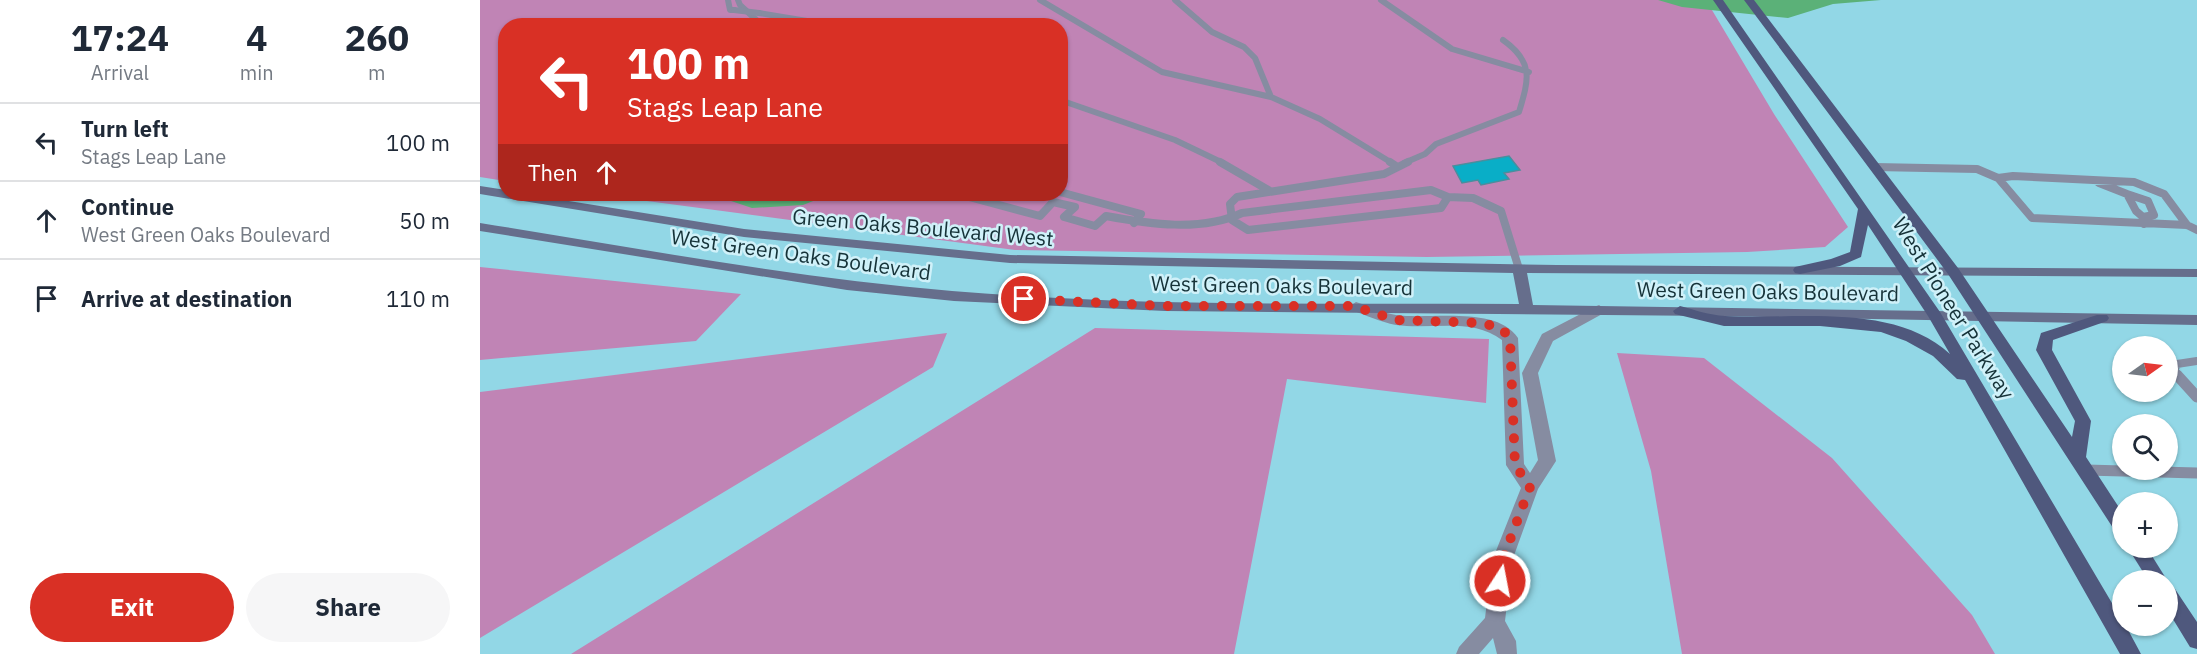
<!DOCTYPE html>
<meta charset="utf-8">
<style>
:root{--surface:#fff;--page:#f6f6f7;--text:#1f2937;--muted:#747a83;--line:#e0e1e3;--accent:#d93025}
body{margin:0;font-family:"IBM Plex Sans",sans-serif;background:var(--page);color:var(--text);height:100vh;display:flex;flex-direction:column;font-size:22px;white-space:nowrap}
*{box-sizing:border-box;margin:0}
p{font-size:20px;color:var(--muted)}
.icon{flex:none;width:33px;height:33px;fill:none;stroke:currentColor;stroke-width:2;stroke-linecap:round;stroke-linejoin:round}
.map{position:relative;flex:1;overflow:hidden}
.details{display:flex;flex-direction:column;background:var(--surface);width:480px}
.details>*{flex:none}
.top-card{position:absolute;left:18px;top:18px;width:570px;height:183px;border-radius:24px;box-shadow:0 2px 4px #0004;background:#d93025;color:#fff;overflow:hidden}
.needle{width:39px;rotate:76deg}
.buttons{position:absolute;left:1632px;top:336px;display:grid;gap:12px}
.buttons a{display:grid;place-items:center;width:66px;height:66px;border-radius:50%;background:var(--surface);box-shadow:0 2px 4px #0004;font-size:30px}
.pin{position:absolute;display:grid;place-items:center;width:51px;height:51px;color:#fff;margin:-26px;border:3px solid #fff;border-radius:50%;box-shadow:0 2px 6px #0007}
.me{position:absolute;width:66px;margin:-33px;rotate:11deg;stroke-linejoin:round;filter:drop-shadow(0 0 4px #0008)}
.turn{display:flex;align-items:center;gap:21px;height:126px;padding:0 30px;font-size:27px}
.turn .icon{width:78px;height:78px;stroke-width:2.5}
.turn b{display:block;font-size:42px;line-height:51px}
.then{display:flex;align-items:center;height:57px;padding:0 30px;background:#0003;gap:12px;font-size:22px}
.eta{display:flex;justify-content:space-evenly;align-items:center;height:102px;text-align:center}
.eta b{font-size:36px;font-weight:700;line-height:42px}
.action{display:flex;gap:12px;margin-top:auto;padding:12px 30px}
.action a{flex:1;height:69px;border-radius:36px;background:var(--accent);color:#fff;font-size:24px;font-weight:700;line-height:69px;text-align:center}
.action a+a{background:var(--page);color:var(--text)}
ul{padding:0;list-style:none}
li{display:flex;align-items:center;gap:18px;height:78px;padding:0 30px;border-top:2px solid var(--line)}
li div{flex:1}
li b{display:block;font-size:22px}
li em{font-style:normal}
main{display:flex;flex:1;min-height:0}
.map>svg:first-child{display:block}
</style>
<main>
<section class="details">
<div class="eta">
<div><b>17:24</b><p>Arrival</p></div>
<div><b>4</b><p>min</p></div>
<div><b>260</b><p>m</p></div>
</div>
<ul>
<li><svg class="icon" aria-label="left" viewBox="0 0 24 24"><path d="M17 20v-9H6M10 6l-5 5 5 5"/></svg><div><b>Turn left</b><p>Stags Leap Lane</p></div><em>100 m</em></li>
<li><svg class="icon" aria-label="ahead" viewBox="0 0 24 24"><path d="M12 20V5M6 11l6-6 6 6"/></svg><div><b>Continue</b><p>West Green Oaks Boulevard</p></div><em>50 m</em></li>
<li><svg class="icon" aria-label="arrive" viewBox="0 0 24 24"><path d="M6 21V4h12l-3 4 3 4H6"/></svg><div><b>Arrive at destination</b></div><em>110 m</em></li>
</ul>
<div class="action"><a>Exit</a><a>Share</a></div>
</section>
<div class="map">
<svg width="1717" height="654" viewBox="0 0 1717 654">
<rect width="100%" height="100%" fill="#92d7e6"/>
<path fill="#c084b5" d="M0,0H1226L1294,114L1368,227L1345,247L1267,252L947,257L535,250L114,194H580V26H26L25,181L0,177Z
M0,267L261,294L216,341L0,360Z
M615,328L1009,339L1006,403L807,379L754,654H91Z
M467,333L453,367L0,638V392Z
M1137,353L1224,358L1352,458L1492,615L1515,654H1202L1171,471Z"/>
<path fill="#5bb178" d="M1178,0H1401L1353,4L1308,18L1202,7Z
M235,194H351L323,205L272,208L236,196Z"/>
<path fill="#09aec7" stroke="#4a8e9d" stroke-width="1.5" d="M1029,156L1040,170L1024,173L1029,179L1001,185L998,180L982,183L973,166Z"/>
<g fill="none" stroke-linecap="round" stroke-linejoin="round">
<path stroke="#868ca1" stroke-width="6" d="M248,0L250,10H254
M258,0L260,5L283,26
M560,0L682,72L791,97
M695,0L732,32L764,47L775,58L791,97L840,119L912,163
M901,0L972,49L1049,72
M279,13L357,26
M580,100L695,140L743,163
M924,163L945,154L956,144L1039,112C1049,79 1054,62 1023,40"/>
<path stroke="#868ca1" stroke-width="8" d="M740,162L790,191
M910,162L916,166
M928,162L904,174L757,197L750,204L752,220L768,230L961,208L968,197
M1395,167L1497,169L1518,178L1552,218L1707,225L1717,230
M1518,178L1533,176L1654,182L1684,194L1707,225
M1619,183L1647,194L1656,211L1663,217L1664,224
M580,192L661,214L654,223
M478,194L560,216L573,202L595,207L584,217L615,226L626,216C669,224 721,232 762,213L951,190L968,197L993,198L1021,211L1039,269
M1647,194L1668,201L1674,215L1663,217
M1699,376L1694,371L1697,364L1717,361"/>
<path stroke="#868ca1" stroke-width="11" d="M1697,375L1717,397
M1606,470L1717,473"/>
<path fill="#868ca1" fill-rule="evenodd" d="M876,302C890,306 903,313 916,315C950,320 1016,305 1038,338L1044,464L1050,473L1058,460L1042,373L1062,334L1114,307L1119,305L1126,310L1124,313L1073,341L1058,373L1076,461L1058,489L1032,561L1025,621L1036,641L1037,654H1017L1013,638L999,654H976L979,647L1005,618L1012,561L1041,488L1026,465L1022,340C992,317 952,330 916,325C900,322 886,315 871,310L869,307Z"/>
<path fill="#666e8c" fill-rule="evenodd" d="M0,186L26,190V194H45L264,229L530,255L1077,265L1717,269V277L1047,273L1053,305L1717,315V325L1233,316L685,311L474,301L367,290L0,231V223C157,248 314,278 472,291C660,307 850,303 1039,304L1033,273L530,263L264,237L0,194Z"/>
<path fill="#4f587d" fill-rule="evenodd" d="M1233,0H1243L1460,312L1642,620V626H1646L1661,654H1640L1485,380L1477,379L1453,356L1426,341L1401,332L1340,326H1244L1195,314L1193,311L1200,306C1215,310 1229,315 1245,316C1316,320 1413,302 1470,354L1448,316L1388,225L1381,257L1360,266L1320,274L1315,273L1313,270L1315,267L1351,259L1370,252L1378,209Z
M1264,0H1274L1478,268L1592,437L1595,421L1556,350L1561,333L1617,315H1627L1629,318L1627,321L1573,340L1572,350L1611,421L1606,457L1642,512V533L1635,531L1468,274Z
M1648,548H1667L1687,580H1668Z
M1688,586L1695,589L1717,622V649L1710,647L1688,611Z"/>
<path stroke="#868ca1" stroke-width="6" d="M254,10L279,13"/>
</g>
<g fill="none" stroke-linecap="round" stroke-linejoin="round">
<path stroke="#d93025" stroke-width="10" stroke-dasharray="0 18" d="M544,299L685,306H873L916,320L1002,323L1021,328L1030,338L1035,465L1050,487L1022,561L1020,581"/>
</g>
<g text-anchor="middle" dominant-baseline="central" stroke-width="5" stroke-linejoin="round" paint-order="stroke">
<g font-size="21" fill="#153238" stroke="#d0f1f9">
<text transform="translate(443 227) rotate(5)">Green Oaks Boulevard West</text>
<text transform="translate(321 254) rotate(8)">West Green Oaks Boulevard</text>
<text transform="translate(802 285) rotate(1)">West Green Oaks Boulevard</text>
<text transform="translate(1288 291) rotate(1)">West Green Oaks Boulevard</text>
<text transform="translate(1474 308) rotate(58)">West Pioneer Parkway</text>
</g>
</g>
</svg>
<div class="buttons">
<a><svg class="needle" viewBox="-14 -14 28 28"><path d="M0-13l5 13h-10z" fill="#e53935"/><path d="M0 13l5-13h-10z" fill="#747a83"/></svg></a>
<a><svg class="icon" aria-label="search" viewBox="0 0 24 24"><circle cx="10" cy="10" r="6"/><path d="M15 15l6 6"/></svg></a>
<a>+</a>
<a>−</a>
</div>
<div class="pin" style="left:544px;top:299px;background:#d93025"><svg class="icon" aria-label="arrive" viewBox="0 0 24 24"><path d="M6 21V4h12l-3 4 3 4H6"/></svg></div>
<svg class="me" style="left:1020px;top:581px" viewBox="-20 -20 40 40"><circle r="17" fill="#d93025" stroke="#fff" stroke-width="3"/><path d="M0-11L8 9 0 5-8 9z" fill="#fff"/></svg>
<div class="top-card">
<div class="turn"><svg class="icon" aria-label="left" viewBox="0 0 24 24"><path d="M17 20v-9H6M10 6l-5 5 5 5"/></svg><div><b>100 m</b>Stags Leap Lane</div></div>
<div class="then">Then<svg class="icon" aria-label="ahead" viewBox="0 0 24 24"><path d="M12 20V5M6 11l6-6 6 6"/></svg></div>
</div>
</div>
</main>
